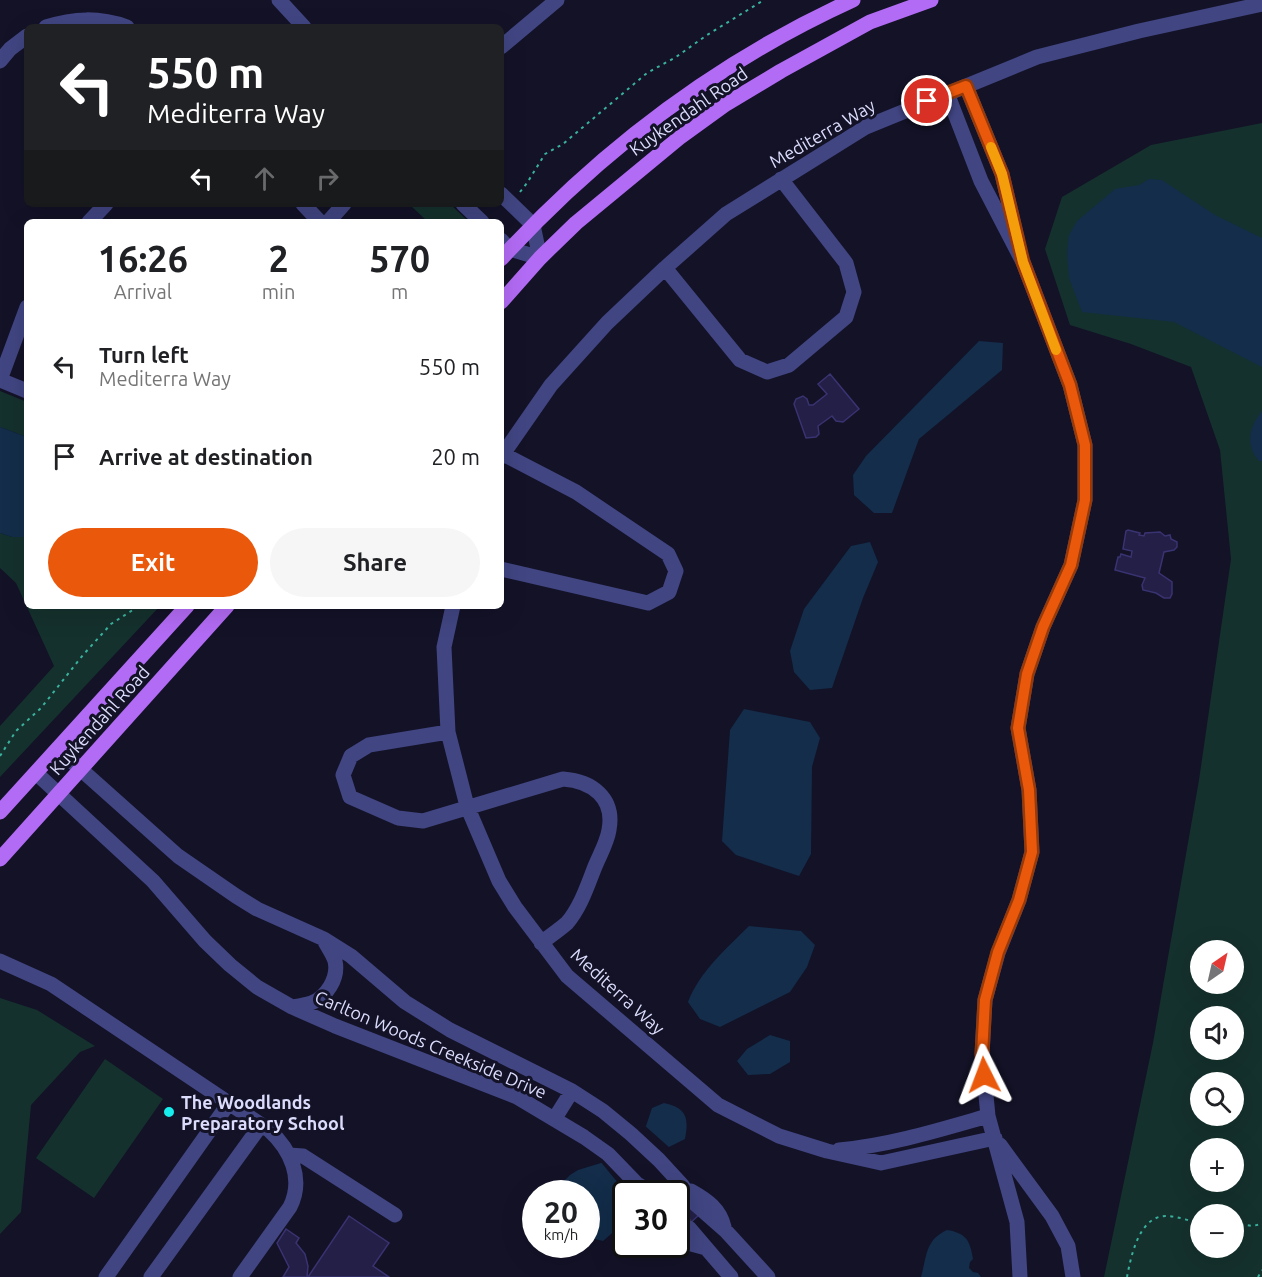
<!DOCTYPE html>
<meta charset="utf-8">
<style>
:root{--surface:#fff;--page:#f6f6f6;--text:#202124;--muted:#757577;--accent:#ea580c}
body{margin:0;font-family:Ubuntu,sans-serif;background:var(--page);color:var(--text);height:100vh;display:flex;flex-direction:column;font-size:22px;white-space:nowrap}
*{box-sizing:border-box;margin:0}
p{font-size:20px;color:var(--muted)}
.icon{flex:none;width:33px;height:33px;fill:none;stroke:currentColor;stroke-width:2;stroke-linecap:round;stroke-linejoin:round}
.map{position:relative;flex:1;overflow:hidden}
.sheet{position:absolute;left:24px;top:219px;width:480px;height:390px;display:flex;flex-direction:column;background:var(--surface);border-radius:9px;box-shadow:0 6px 24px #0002}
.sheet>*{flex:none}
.banner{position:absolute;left:24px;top:24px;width:480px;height:183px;border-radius:9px;box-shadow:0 6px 24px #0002;background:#202124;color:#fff;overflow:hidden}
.needle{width:39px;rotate:34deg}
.buttons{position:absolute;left:1190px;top:940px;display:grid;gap:12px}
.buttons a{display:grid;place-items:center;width:54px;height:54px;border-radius:50%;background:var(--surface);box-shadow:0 6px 24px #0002;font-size:30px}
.speed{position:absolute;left:522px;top:1180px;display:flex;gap:12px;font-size:30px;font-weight:700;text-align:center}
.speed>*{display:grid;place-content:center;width:78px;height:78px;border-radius:50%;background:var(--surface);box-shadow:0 6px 24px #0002;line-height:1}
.speed small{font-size:15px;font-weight:400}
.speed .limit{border:3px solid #111;border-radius:9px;background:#fff;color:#111}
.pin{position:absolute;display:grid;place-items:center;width:51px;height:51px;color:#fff;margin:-26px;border:3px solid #fff;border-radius:50%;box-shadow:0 2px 6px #0007}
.me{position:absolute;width:66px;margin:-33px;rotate:357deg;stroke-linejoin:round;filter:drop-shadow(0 0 4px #0008)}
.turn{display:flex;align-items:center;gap:21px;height:126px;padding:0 24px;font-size:27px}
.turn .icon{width:78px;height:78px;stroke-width:2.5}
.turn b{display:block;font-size:42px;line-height:51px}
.lanes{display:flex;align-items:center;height:57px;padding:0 24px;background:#0003;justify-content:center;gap:30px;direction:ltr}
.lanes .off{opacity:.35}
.eta{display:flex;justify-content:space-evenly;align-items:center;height:102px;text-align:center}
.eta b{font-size:36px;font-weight:700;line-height:42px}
.action{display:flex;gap:12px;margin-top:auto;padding:12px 24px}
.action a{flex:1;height:69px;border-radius:36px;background:var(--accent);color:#fff;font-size:24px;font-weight:700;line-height:69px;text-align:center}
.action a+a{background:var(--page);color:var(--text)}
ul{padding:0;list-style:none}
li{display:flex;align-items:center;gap:18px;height:90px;padding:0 24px}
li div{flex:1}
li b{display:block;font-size:22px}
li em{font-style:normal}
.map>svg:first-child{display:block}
</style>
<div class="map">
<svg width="1262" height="1277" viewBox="0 0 1262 1277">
<rect width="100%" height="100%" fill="#131227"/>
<path fill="#15312d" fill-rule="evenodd" d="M1262,123V1277H1104L1153,1043L1199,780L1231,559L1220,450L1191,367L1131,344L1070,325L1045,249L1062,197L1151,145ZM1200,951H1233V984H1200ZM1200,1017H1233V1050H1200ZM1200,1083H1233V1116H1200ZM1200,1149H1233V1182H1200ZM1200,1215H1233V1248H1200Z
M409,204H450L469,222H428Z
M0,391L27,402V437L0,427Z
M0,533L12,537H27V606H160L0,777V726L54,666L16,583L0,568Z
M0,998L37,1010L95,1046L80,1052L31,1105L21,1212L0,1234Z
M105,1059L163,1099L94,1198L36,1158Z"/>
<path fill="#132d4a" d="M1149,179L1162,180L1215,215L1262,238V367L1174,322L1082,312L1069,278L1067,253L1069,235L1077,221L1115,189L1139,185Z
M979,341L1003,343L1002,370L919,439L892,513H874L854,495L853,475L866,456Z
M1262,411V461H1259C1245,445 1249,427 1262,411Z
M0,427L27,437V537H12L0,533Z
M870,542L878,562L863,598L832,688L810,690L794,672L790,651L804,609L851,546Z
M744,709L810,722L820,738L812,767L811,854L799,876L736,855L722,841L730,730Z
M749,926L801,931L815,945L807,967L790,992L720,1027L700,1019L688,1002C700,971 726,949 749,926Z
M770,1035L790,1041V1062L770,1074L748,1075L737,1061L747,1049Z
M664,1103C687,1108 689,1118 685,1139L669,1147L625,1192C616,1219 631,1218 603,1241L587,1237L586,1194H555L559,1186L570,1175L578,1170L601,1163L646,1126L652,1108Z
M947,1230C966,1233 970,1240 973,1259L970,1262L969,1268L973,1272L978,1273L981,1277H921C927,1256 925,1240 947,1230Z"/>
<path fill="#131227" d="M643,1124L671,1149L627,1194L600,1161Z"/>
<path fill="#231f47" stroke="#393371" stroke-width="1.5" d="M830,374L859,409L843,422L836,421L832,416L818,426L819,434L816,437L806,438L794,404L796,399L803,396L807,399L809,405H813L827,394L818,384Z
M1128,530L1140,533L1139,535L1144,536L1145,533L1160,532L1165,536L1170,535L1171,539L1177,542V547L1174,550L1164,552L1159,573L1172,582V594L1170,598H1164L1156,593L1143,590L1142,585L1145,578L1115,570L1118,557H1120L1121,554L1131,557L1132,551L1123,549L1126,531Z
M683,1203H688L699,1215L679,1233L676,1231V1214Z
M349,1216L389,1243L373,1266L389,1277H308Z
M286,1229L299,1238L296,1243L305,1254L308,1266L307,1277H283L289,1267L277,1243Z"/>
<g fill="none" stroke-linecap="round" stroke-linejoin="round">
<path stroke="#313047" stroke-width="15" stroke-dasharray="15 8" stroke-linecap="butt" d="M676,1215L689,1228"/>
<path stroke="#3ab19e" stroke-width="2" stroke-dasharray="3 4.5" stroke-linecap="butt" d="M520,192L527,183L545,154L563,144L647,73L676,57L707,35L764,0
M0,756L16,731L41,708L83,655L111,624L139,606
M1233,1223L1252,1226L1262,1224
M1127,1277C1131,1256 1139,1216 1166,1216C1177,1216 1189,1221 1200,1223
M1258,1277L1262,1270"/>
<path stroke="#414582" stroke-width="15" d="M279,0L304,27
M46,27C74,18 99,17 127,27
M501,47L557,0
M0,61L10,49L27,36
M966,86L1002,174L1017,238
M947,93L981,181L1023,262L1070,385L1085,445V500L1071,565L1043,627L1027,674L1018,728L1029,790L1032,852L1019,900L998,953L985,1000L982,1054L988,1116L1017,1222L1020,1277
M501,194L533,225L540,258L510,249L501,240
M303,204L320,222
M463,204L482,222
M89,222L106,204
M328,222L344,204
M665,268L740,360L767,372L789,365L846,317L854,292L846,263L781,179
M0,380L27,307
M0,380L27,391
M501,457L551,385L607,323L665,268L726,214L866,127L1037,57L1139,31L1262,4
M501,569L648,603L669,592L676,571L668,554L576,492L503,454
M453,606L444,647L448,732L467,806L499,881L515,907L567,976L718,1105L779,1136L827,1151L881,1163L995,1138
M448,732L369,745L351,756L343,775L350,797L398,818L423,821L563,779C592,781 615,798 609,830C607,843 599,856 594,869C587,887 580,908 567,923C559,930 550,936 541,943
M58,749L178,856L236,896L257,909L324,939L351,956L405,1002L450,1030L572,1091L603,1111L631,1134L659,1160L682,1185L692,1201L725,1230L768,1277
M36,773L153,881L205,941L230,965L257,987L292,1007L335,1026L517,1097L584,1137L608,1154L637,1184L654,1194
M0,961L51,984L269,1130C291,1150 304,1179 290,1207L240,1277
M292,1007C298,1006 305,1005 311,1003C326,998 339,978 335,961C333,954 327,946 324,940
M555,1118L572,1091
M1000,1145L1052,1216L1068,1246L1073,1277
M839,1150C891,1145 939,1130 988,1116
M289,1155L303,1156L395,1215
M691,1191C707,1200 720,1209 724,1227
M689,1228L731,1277
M676,1237L684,1242L706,1248
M106,1277L229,1103
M151,1277L261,1125"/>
<path stroke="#b26bf4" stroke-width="15" d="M501,259C601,150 719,61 853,0
M501,302L540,258L576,223L679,138L726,104L781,71L870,22L931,0
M0,812L187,606
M0,859L227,606"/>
</g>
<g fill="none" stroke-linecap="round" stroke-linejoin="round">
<defs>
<path id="route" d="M927,101L966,86L1002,174L1023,262L1070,385L1085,445V500L1071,565L1043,627L1027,674L1018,728L1029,790L1032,852L1019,900L998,952L985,1000L982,1054L984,1075"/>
</defs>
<use href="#route" stroke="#983908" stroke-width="15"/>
<use href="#route" stroke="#ea580c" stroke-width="10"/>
<path stroke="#f59e0b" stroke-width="10" d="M991,147L1002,174L1023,262L1056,350"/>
</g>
<circle fill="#16edec" stroke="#131227" stroke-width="2" cx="169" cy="1112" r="6"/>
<g text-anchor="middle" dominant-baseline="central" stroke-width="6" stroke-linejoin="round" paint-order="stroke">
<g font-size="18" fill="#dbdbfc" stroke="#131227">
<text transform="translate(688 111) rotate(-35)">Kuykendahl Road</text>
<text transform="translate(822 133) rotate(-30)">Mediterra Way</text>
<text transform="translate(99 720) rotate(-48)">Kuykendahl Road</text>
<text transform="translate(618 991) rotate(42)">Mediterra Way</text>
<text transform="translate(431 1044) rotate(23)">Carlton Woods Creekside Drive</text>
</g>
<g font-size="18" font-weight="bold" fill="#dbdbfc" stroke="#131227" text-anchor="start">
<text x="181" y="1102">The Woodlands<tspan x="181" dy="21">Preparatory School</tspan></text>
</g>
</g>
</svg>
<div class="buttons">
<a><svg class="needle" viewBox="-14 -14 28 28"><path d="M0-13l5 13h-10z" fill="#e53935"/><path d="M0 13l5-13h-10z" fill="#757577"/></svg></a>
<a><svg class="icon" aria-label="sound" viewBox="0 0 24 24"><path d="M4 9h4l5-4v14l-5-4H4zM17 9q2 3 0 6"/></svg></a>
<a><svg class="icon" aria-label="search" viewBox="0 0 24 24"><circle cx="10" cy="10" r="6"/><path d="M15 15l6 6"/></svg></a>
<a>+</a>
<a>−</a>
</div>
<div class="speed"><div>20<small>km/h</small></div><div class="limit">30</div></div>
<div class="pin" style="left:927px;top:101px;background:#d93025"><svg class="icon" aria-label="arrive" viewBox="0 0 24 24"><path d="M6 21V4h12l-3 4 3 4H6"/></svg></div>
<svg class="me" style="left:984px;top:1075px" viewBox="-20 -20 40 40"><path d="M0-17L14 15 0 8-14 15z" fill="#ea580c" stroke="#fff" stroke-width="4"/></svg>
<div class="banner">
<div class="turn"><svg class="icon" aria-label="left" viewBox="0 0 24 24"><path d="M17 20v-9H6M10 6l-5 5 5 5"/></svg><div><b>550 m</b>Mediterra Way</div></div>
<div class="lanes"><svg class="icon" aria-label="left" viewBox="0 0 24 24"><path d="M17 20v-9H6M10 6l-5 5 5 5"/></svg><svg class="icon off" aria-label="ahead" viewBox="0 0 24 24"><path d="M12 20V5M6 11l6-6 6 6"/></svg><svg class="icon off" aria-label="right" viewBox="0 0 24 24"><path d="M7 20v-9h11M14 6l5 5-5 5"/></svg></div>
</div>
<section class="sheet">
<div class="eta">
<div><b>16:26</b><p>Arrival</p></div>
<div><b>2</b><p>min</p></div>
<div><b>570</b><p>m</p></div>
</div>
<ul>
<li><svg class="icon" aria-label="left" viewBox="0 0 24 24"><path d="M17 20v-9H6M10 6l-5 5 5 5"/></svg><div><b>Turn left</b><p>Mediterra Way</p></div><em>550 m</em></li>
<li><svg class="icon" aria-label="arrive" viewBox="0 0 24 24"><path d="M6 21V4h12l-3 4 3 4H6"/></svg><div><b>Arrive at destination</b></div><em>20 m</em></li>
</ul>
<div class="action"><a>Exit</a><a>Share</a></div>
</section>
</div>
